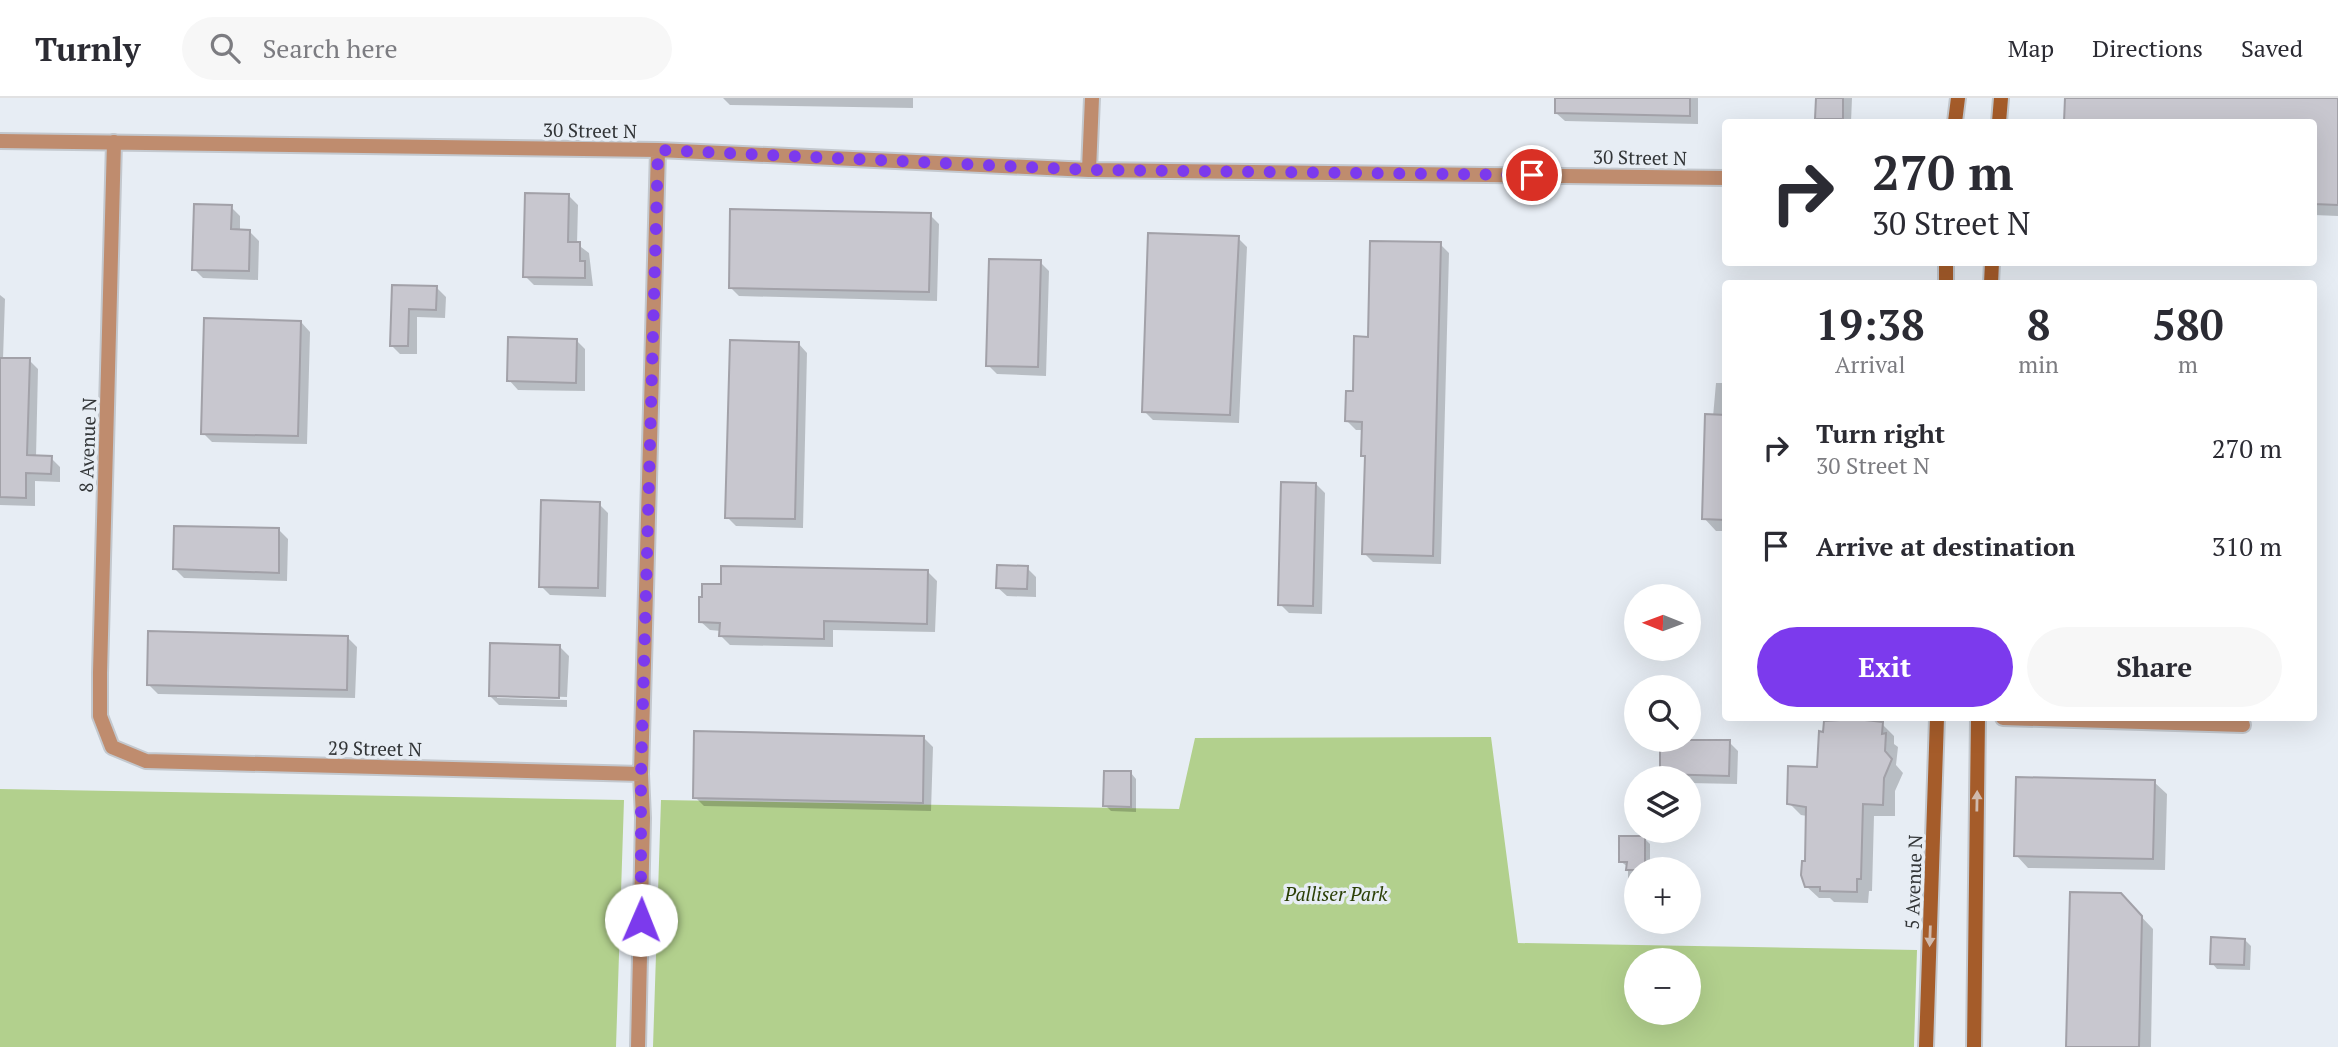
<!DOCTYPE html>
<meta charset="utf-8">
<style>
:root{--surface:#fff;--page:#f7f7f7;--text:#2b2b33;--muted:#7c7c81;--line:#e1e1e2;--accent:#7c3aed}
body{margin:0;font-family:"PT Serif",serif;background:var(--page);color:var(--text);height:100vh;display:flex;flex-direction:column;font-size:26px;white-space:nowrap}
*{box-sizing:border-box;margin:0}
p{font-size:23px;color:var(--muted)}
.icon{flex:none;width:38px;height:38px;fill:none;stroke:currentColor;stroke-width:2;stroke-linecap:round;stroke-linejoin:round}
.map{position:relative;flex:1;overflow:hidden}
.panel{position:absolute;left:1722px;top:182px;width:595px;height:441px;display:flex;flex-direction:column;background:var(--surface);border-radius:7px;box-shadow:0 7px 28px #0002}
.panel>*{flex:none}
.banner{position:absolute;left:1722px;top:21px;width:595px;height:147px;border-radius:7px;box-shadow:0 7px 28px #0002;background:#fff;color:var(--text);overflow:hidden}
.needle{width:46px;rotate:271deg}
.buttons{position:absolute;left:1624px;top:486px;display:grid;gap:14px}
.buttons a{display:grid;place-items:center;width:77px;height:77px;border-radius:50%;background:var(--surface);box-shadow:0 7px 28px #0002;font-size:35px}
.pin{position:absolute;display:grid;place-items:center;width:60px;height:60px;color:#fff;margin:-30px;border:4px solid #fff;border-radius:50%;box-shadow:0 2px 7px #0007}
.me{position:absolute;width:77px;margin:-38px;rotate:1deg;stroke-linejoin:round;filter:drop-shadow(0 0 5px #0008)}
.turn{display:flex;align-items:center;gap:24px;height:147px;padding:0 35px;font-size:32px}
.turn .icon{width:91px;height:91px;stroke-width:2.5}
.turn b{display:block;font-size:49px;line-height:60px}
.eta{display:flex;justify-content:space-evenly;align-items:center;height:119px;text-align:center}
.eta b{font-size:42px;font-weight:600;line-height:49px}
.cta{display:flex;gap:14px;margin-top:auto;padding:14px 35px}
.cta a{flex:1;height:80px;border-radius:42px;background:var(--accent);color:#fff;font-size:28px;font-weight:600;line-height:80px;text-align:center}
.cta a+a{background:var(--page);color:var(--text)}
ul{padding:0;list-style:none}
li{display:flex;align-items:center;gap:21px;height:98px;padding:0 35px}
li div{flex:1}
li b{display:block;font-size:26px}
li em{font-style:normal}
header{display:flex;align-items:center;gap:42px;box-sizing:border-box;height:98px;padding:0 35px;background:var(--surface);border-bottom:2px solid var(--line)}
header strong{font-size:33px}
nav{display:flex;gap:38px;margin-inline-start:auto;font-size:24px}
.search{width:490px;height:63px;background:var(--page);display:flex;align-items:center;gap:18px;box-sizing:border-box;padding:0 24px;border-radius:38px;color:var(--muted);font-size:26px}
.map>svg:first-child{display:block}
</style>
<header>
<strong>Turnly</strong>
<div class="search"><svg class="icon" aria-label="search" viewBox="0 0 24 24"><circle cx="10" cy="10" r="6"/><path d="M15 15l6 6"/></svg>Search here</div>
<nav><a>Map</a><a>Directions</a><a>Saved</a></nav>
</header>
<div class="map">
<svg width="2338" height="949" viewBox="0 0 2338 949">
<rect width="100%" height="100%" fill="#e7edf4"/>
<path fill="#b2d08d" fill-rule="evenodd" d="M1491,639L1518,845L1917,852L1914,949H653L661,702L1179,711L1195,640ZM1636,863H1689V915H1636Z
M0,691L624,702L616,949H0Z"/>
<path fill="#0003" d="M723,0H913V10L730,7Z
M1556,0H1698V26L1565,23L1556,15Z
M1817,0H1852L1851,24H1821L1817,20Z
M2066,0H2338V118L2314,117V24H2066Z
M568,97L578,107L577,146L589,155L593,188L534,187L525,178Z
M231,109L240,118V134H250L259,143L258,182L203,180L194,171Z
M930,117L939,126L937,203L739,198L730,189Z
M1238,140L1247,149L1239,325L1153,322L1144,313Z
M1440,146L1449,155L1441,466L1373,464L1364,455L1367,361L1363,357V332H1356L1347,323L1355,295Z
M1040,164L1049,173L1046,278L997,276L988,267Z
M393,188L437,190L446,199L445,220L417,219V256H400L391,247Z
M0,197L5,201L3,261L29,262L38,271L36,359L51,360L60,369V384L35,383V408L0,407Z
M301,224L310,234L307,346L212,344L203,335Z
M576,242L585,251V293L518,292L509,282Z
M798,245L807,255L803,430L736,428L727,419Z
M1716,285H1726V433H1716L1704,420Z
M1316,386L1325,395L1322,516L1289,515L1280,506Z
M599,406L608,415L606,499L550,497L541,488Z
M279,432L288,441L287,483L184,480L175,471Z
M1027,470L1036,479V499L1007,498L997,489Z
M928,474L937,483L935,534L833,532V549L730,547L721,538V533L710,532L700,523Z
M348,540L357,549L355,600L158,596L149,587Z
M560,549L569,558L567,599L497,597V600L567,602V609L499,607L490,598Z
M1882,626L1894,638V646L1898,649L1896,667L1903,675L1895,693V718H1874L1872,793H1869L1868,805L1834,804L1830,800H1819L1806,788L1807,718L1801,717L1789,705L1819,671Z
M924,640L933,649L931,713L704,708L695,699Z
M1729,644L1738,653L1737,686L1689,685V681H1666L1661,676Z
M1131,675L1136,681V714L1111,713L1105,707Z
M2154,684L2167,696L2165,772L2028,770L2016,757Z
M1644,740L1650,746V772H1636L1634,789L1628,783V769L1620,763Z
M2133,810L2153,831L2151,949H2068Z
M2245,842L2251,848L2250,872L2217,871L2212,865Z"/>
<path fill="#c8c7cf" stroke="#a2a1a8" stroke-width="2" d="M1555,0H1690V18L1555,15Z
M1816,0H1843V21H1815Z
M2065,0H2338V107L2314,106V24H2064Z
M525,95L569,96L568,144H580V163H585V180L523,179Z
M194,106L232,107L231,131L250,132L249,173L192,172Z
M730,111L931,115L929,194L729,190Z
M1148,135L1239,138L1230,317L1142,314Z
M1370,143L1441,144L1433,458L1362,456L1365,358H1361L1362,324L1345,323L1346,293H1353L1354,238L1368,239Z
M989,161L1041,162L1038,269L986,268Z
M392,187L437,188L436,212L409,211L408,248H390Z
M204,220L301,223L298,338L201,336Z
M508,239L577,241L576,285L507,283Z
M730,242L799,244L795,421L725,420Z
M0,260H30L27,357L52,358L51,376L26,375V400L0,399Z
M1705,316L1726,317V422L1702,421Z
M1281,384L1316,385L1313,508L1278,507Z
M541,402L600,404L598,490L539,489Z
M174,428L279,430V475L173,471Z
M997,467L1028,468L1027,491L996,490Z
M721,468L928,472L927,526L824,523V541L719,538L720,525L699,524V499H702V486H721Z
M148,533L348,538L347,592L147,587Z
M490,545L560,547L559,600L489,598Z
M1856,621L1883,624L1882,636L1886,635L1885,653L1892,661L1884,680L1883,707L1863,706L1861,781H1857V794L1820,793V789H1805L1801,777L1802,763H1805L1806,709L1787,706L1788,668L1817,669L1819,633L1823,634L1824,623Z
M694,633L924,638L923,705L693,700Z
M1660,642H1730L1729,678L1660,676Z
M1104,673H1131V709L1103,708Z
M2016,679L2155,682L2153,761L2014,758Z
M1619,738H1645V772H1626L1627,764H1619Z
M2070,794L2121,795L2142,818L2139,949H2066Z
M2211,839L2245,841L2244,867L2210,866Z"/>
<g fill="none" stroke-linecap="round" stroke-linejoin="round">
<defs>
<path id="street" d="M0,43L658,52L1089,72L1726,80
M114,44L100,575V618L112,649L146,663L641,676
M1089,72L1092,0
M2003,620L2243,627
M638,949L643,720L641,676L658,52"/>
<path id="secondary" d="M1955,24L1958,0
M1999,24L2001,0
M1946,186V164
M1991,186L1992,164
M1926,949L1937,620
M1974,949L1978,620"/>
</defs>
<use href="#street" stroke="#c3c8ce" stroke-width="18"/>
<use href="#secondary" stroke="#c3c8ce" stroke-width="18"/>
<use href="#street" stroke="#bf8c6e" stroke-width="14"/>
<use href="#secondary" stroke="#a55c2a" stroke-width="14"/>
</g>
<defs><path id="oneway-solid" d="M-6-.8H1V-3.2L6.5 0L1 3.2V.8H-6Z" transform="scale(1.75)"/></defs>
<g fill="#d0baad">
<use href="#oneway-solid" transform="translate(1977 703) rotate(-89)"/>
<use href="#oneway-solid" transform="translate(1930 838) rotate(92)"/>
</g>
<g fill="none" stroke-linecap="round" stroke-linejoin="round">
<path stroke="#7c3aed" stroke-width="12" stroke-dasharray="0 21.6" d="M641,822V676L658,52L1089,72L1532,77"/>
</g>
<g text-anchor="middle" dominant-baseline="central" stroke-width="7" stroke-linejoin="round" paint-order="stroke">
<g font-size="19" fill="#323537" stroke="#e7edf4">
<text transform="translate(590 32) rotate(1)">30 Street N</text>
<text transform="translate(1640 59) rotate(1)">30 Street N</text>
<text transform="translate(87 347) rotate(-88)">8 Avenue N</text>
<text transform="translate(375 650) rotate(1)">29 Street N</text>
<text transform="translate(1913 784) rotate(-88)">5 Avenue N</text>
</g>
<g font-size="19" font-style="italic" fill="#2c4007" stroke="#e7edf4">
<text x="1336" y="795">Palliser Park</text>
</g>
</g>
</svg>
<div class="buttons">
<a><svg class="needle" viewBox="-14 -14 28 28"><path d="M0-13l5 13h-10z" fill="#e53935"/><path d="M0 13l5-13h-10z" fill="#7c7c81"/></svg></a>
<a><svg class="icon" aria-label="search" viewBox="0 0 24 24"><circle cx="10" cy="10" r="6"/><path d="M15 15l6 6"/></svg></a>
<a><svg class="icon" aria-label="layers" viewBox="0 0 24 24"><path d="M12 4l9 5-9 5-9-5zM3 14l9 5 9-5"/></svg></a>
<a>+</a>
<a>−</a>
</div>
<div class="pin" style="left:1532px;top:77px;background:#d93025"><svg class="icon" aria-label="arrive" viewBox="0 0 24 24"><path d="M6 21V4h12l-3 4 3 4H6"/></svg></div>
<svg class="me" style="left:641px;top:822px" viewBox="-20 -20 40 40"><circle r="19" fill="#fff"/><path d="M0-13L10 11 0 6-10 11z" fill="#7c3aed"/></svg>
<div class="banner">
<div class="turn"><svg class="icon" aria-label="right" viewBox="0 0 24 24"><path d="M7 20v-9h11M14 6l5 5-5 5"/></svg><div><b>270 m</b>30 Street N</div></div>
</div>
<section class="panel">
<div class="eta">
<div><b>19:38</b><p>Arrival</p></div>
<div><b>8</b><p>min</p></div>
<div><b>580</b><p>m</p></div>
</div>
<ul>
<li><svg class="icon" aria-label="right" viewBox="0 0 24 24"><path d="M7 20v-9h11M14 6l5 5-5 5"/></svg><div><b>Turn right</b><p>30 Street N</p></div><em>270 m</em></li>
<li><svg class="icon" aria-label="arrive" viewBox="0 0 24 24"><path d="M6 21V4h12l-3 4 3 4H6"/></svg><div><b>Arrive at destination</b></div><em>310 m</em></li>
</ul>
<div class="cta"><a>Exit</a><a>Share</a></div>
</section>
</div>
